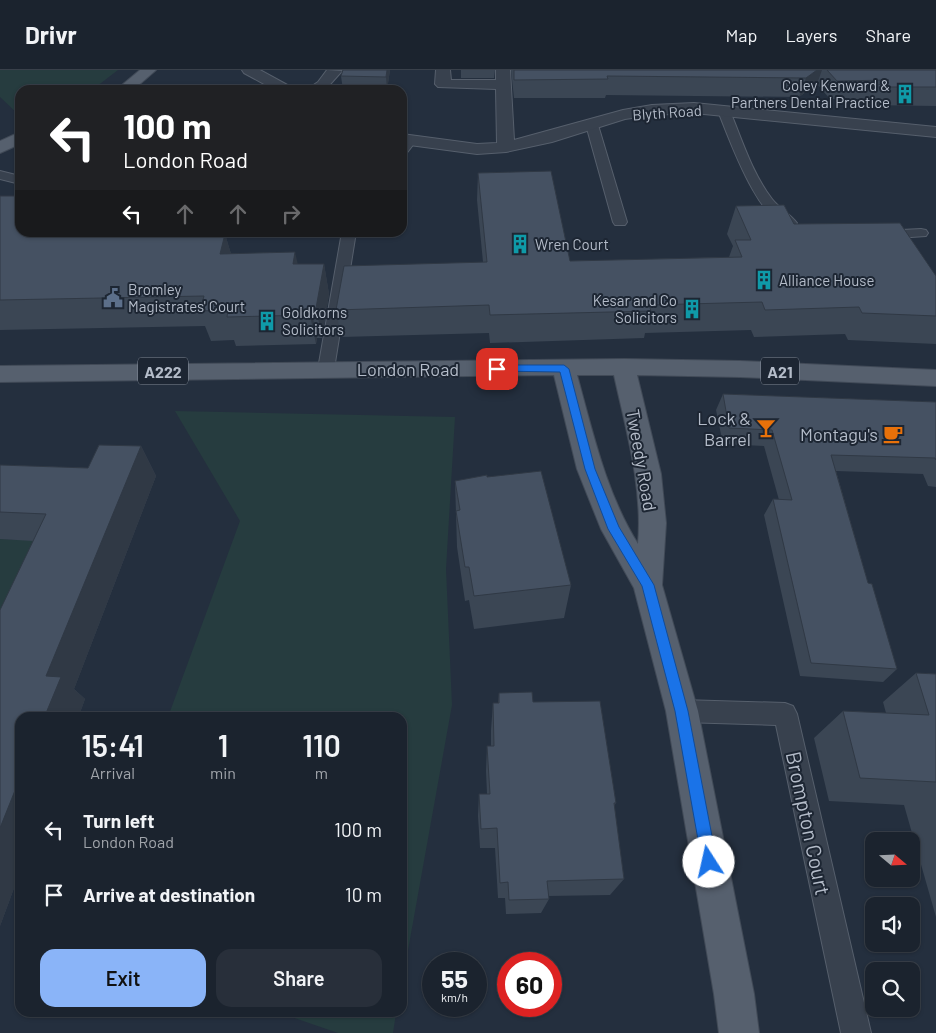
<!DOCTYPE html>
<style>
:root{--surface:#1b232e;--page:#282f3a;--text:#f1f3f6;--muted:#a0a4aa;--line:#39404a;--accent:#8ab4f8}
body{margin:0;font-family:Barlow,sans-serif;background:var(--page);color:var(--text);height:100vh;display:flex;flex-direction:column;font-size:19px;white-space:nowrap}
*{box-sizing:border-box;margin:0}
p{font-size:16px;color:var(--muted)}
.icon{flex:none;width:28px;height:28px;fill:none;stroke:currentColor;stroke-width:2;stroke-linecap:round;stroke-linejoin:round}
.map{position:relative;flex:1;overflow:hidden}
.sheet{position:absolute;left:15px;top:642px;width:392px;height:305px;display:flex;flex-direction:column;background:var(--surface);border-radius:15px;box-shadow:0 1px 4px #0004,0 0 0 1px var(--line)}
.sheet>*{flex:none}
.guide{position:absolute;left:15px;top:15px;width:392px;height:152px;border-radius:15px;box-shadow:0 1px 4px #0004,0 0 0 1px var(--line);background:#202124;color:#fff;overflow:hidden}
.needle{width:32px;rotate:109deg}
.fabs{position:absolute;left:865px;top:762px;display:grid;gap:10px}
.fabs a{display:grid;place-items:center;width:55px;height:55px;border-radius:10px;background:var(--surface);box-shadow:0 1px 4px #0004,0 0 0 1px var(--line);font-size:25px}
.speed{position:absolute;left:422px;top:882px;display:flex;gap:10px;font-size:25px;font-weight:700;text-align:center}
.speed>*{display:grid;place-content:center;width:65px;height:65px;border-radius:50%;background:var(--surface);box-shadow:0 1px 4px #0004,0 0 0 1px var(--line);line-height:1}
.speed small{font-size:12px;font-weight:400}
.speed .limit{border:8px solid #d22;background:#fff;color:#111}
.pin{position:absolute;display:grid;place-items:center;width:42px;height:42px;color:#fff;margin:-21px;border-radius:10px;box-shadow:0 2px 8px #0006}
.me{position:absolute;width:55px;margin:-28px;rotate:350deg;stroke-linejoin:round;filter:drop-shadow(0 0 4px #0008)}
.turn{display:flex;align-items:center;gap:18px;height:105px;padding:0 25px;font-size:22px}
.turn .icon{width:65px;height:65px;stroke-width:2.5}
.turn b{display:block;font-size:35px;line-height:42px}
.lanes{display:flex;align-items:center;height:48px;padding:0 25px;background:#0003;justify-content:center;gap:25px;direction:ltr}
.lanes .off{opacity:.35}
.eta{display:flex;justify-content:space-evenly;align-items:center;height:85px;text-align:center}
.eta b{font-size:30px;font-weight:600;line-height:35px}
.primary-button{display:flex;gap:10px;margin-top:auto;padding:10px 25px}
.primary-button a{flex:1;height:58px;border-radius:15px;background:var(--accent);color:#111;font-size:20px;font-weight:600;line-height:58px;text-align:center}
.primary-button a+a{background:var(--page);color:var(--text)}
ul{padding:0;list-style:none}
li{display:flex;align-items:center;gap:15px;height:65px;padding:0 25px}
li div{flex:1}
li b{display:block;font-size:19px}
li em{font-style:normal}
header{display:flex;align-items:center;gap:30px;box-sizing:border-box;height:70px;padding:0 25px;background:var(--surface);border-bottom:1px solid var(--line)}
header strong{font-size:24px}
nav{display:flex;gap:28px;margin-inline-start:auto;font-size:18px}
.map>svg:first-child{display:block}
</style>
<header>
<strong>Drivr</strong>
<nav><a>Map</a><a>Layers</a><a>Share</a></nav>
</header>
<div class="map">
<svg width="936" height="963" viewBox="0 0 936 963">
<rect width="100%" height="100%" fill="#242f3e"/>
<path fill="#263c3f" d="M0,0H118L92,20H20V46L0,27Z
M175,341L455,347L446,499L452,635L403,908L402,648L168,647L240,451Z
M0,469L68,472L0,568Z
M280,943L396,942V943L393,963H338Z"/>
<g fill="none" stroke-linecap="round" stroke-linejoin="round">
<defs>
<path id="lane" d="M724,38L730,41C742,70 752,103 772,129C779,138 790,144 797,153L795,156C762,164 728,65 718,41Z
M592,51L598,55L627,152L625,155H615L613,152L586,55Z
M410,67L416,71L406,84L402,85C402,77 401,70 410,67Z
M0,101L20,106V114L0,109Z
M921,159L926,160L928,163L926,166L882,169L875,165L882,161Z
M342,162H356L334,299L332,303L326,305L320,303L318,299Z
M682,630L785,633L793,636L797,644L871,963H841L776,655L682,652L674,649L670,641L674,633Z"/>
<path id="street" d="M242,0H260L291,17L294,20H275L244,3Z
M327,0L342,1L325,20H306L318,12Z
M436,0H450L451,10H496V0H510L514,70L623,40L652,35L694,33L936,57V67L694,43L652,45L625,49L552,72L506,82L477,84L402,74V64L477,74L497,73L496,19L438,17L435,14Z"/>
<path id="primary" d="M140,0H156L133,20H116Z
M20,62V74L0,83V71Z
M624,289L740,291L936,300V316L740,307L637,305L661,404L666,453L662,515L698,641L754,924L759,963H719L714,924L666,641L634,518L601,459L577,399L554,305L0,312V296ZM577,305H614C626,360 643,417 638,474C606,423 593,363 577,305Z"/>
</defs>
<use href="#lane" stroke="#565f6c" stroke-width="2"/>
<use href="#street" stroke="#565f6c" stroke-width="2"/>
<use href="#primary" stroke="#414a57" stroke-width="2"/>
<use href="#lane" fill="#38414e" fill-rule="evenodd"/>
<use href="#street" fill="#38414e" fill-rule="evenodd"/>
<use href="#primary" fill="#56606e" fill-rule="evenodd"/>
</g>
<path fill="#3b4654" d="M343,0H390L387,20H343L341,6Z
M461,0H495L494,8H461Z
M511,0H936V36L866,35L869,29H830L817,14L799,27L606,25L605,28H514Z
M478,103L570,191L729,187L733,176L727,164L736,136L794,154L936,206V274L848,270L845,264L754,267L751,260L645,263L644,268L490,273L489,263L341,267L336,240L483,192L477,130Z
M0,126L20,162H182L183,165L225,164L231,184L298,194H324L329,224L322,268H317L316,274L236,276L234,270L211,271L205,256L0,260Z
M723,324L936,332V417L928,416L923,404L836,401L868,513L897,599L883,612L800,606L764,445L773,429L779,430L764,376L723,374L716,340Z
M141,376L156,406L74,619L85,629L78,648H20V802L0,856L33,471L0,469V395L88,398Z
M487,407L571,515L564,548L474,559L469,530L465,531L457,477L455,411Z
M916,603L936,604V847L904,735L829,731L814,668L843,641L886,643L883,632Z
M499,623L533,632L616,733L614,736L624,809L610,825L548,826L549,829L541,843L506,844L505,828H498L495,778H480L478,746L479,724H487L486,701L487,676H491V660L493,633H498Z"/>
<path fill="#303945" d="M387,0H390L387,20L386,7Z
M817,0H822L817,14L799,27L806,8Z
M174,162H182L188,181L172,165Z
M225,164L234,194L220,184Z
M295,182L302,212L293,194Z
M324,194L329,224L322,268L316,238Z
M311,238L317,268L316,274L310,245Z
M141,376L156,406L74,619L85,629L78,648H44L46,606Z
M20,708V802L0,856V758Z"/>
<path fill="#455162" stroke="#303945" d="M343,0H387L386,7L341,6Z
M514,0H817L806,8L607,6L608,9L514,10Z
M827,0H936V17H874L889,10L837,11Z
M551,101L570,191L742,187L735,170H751L736,136L784,135L794,154L900,153L936,206V246L862,243L859,237L765,240L762,232L649,235L651,241L490,245L489,235L336,240L344,196L487,192L478,103Z
M0,126H20V162H174L172,165L225,164L220,184L295,182L293,194H324L316,238H311L310,245L227,247L228,240L200,241L204,226L0,230Z
M723,324L936,332V390L935,388L831,385L868,513L872,514L897,599L811,593L773,429L792,430L772,360L729,358Z
M99,375L141,376L46,606L61,607L44,648H20V708L0,758V540L46,444L0,442V395L88,398Z
M541,401L571,515L474,526L469,497H465L456,441L460,440L455,411L487,405V407Z
M916,603L936,604V712L860,708L843,641L929,645Z
M532,622L533,632L600,631L616,733H614L624,809L547,811L549,829L509,830L508,812L500,813L497,758L481,759L479,724H490L487,676H494L493,633H499V623Z"/>
<path fill="#1a73e8" stroke="#114b97" d="M497,295H564L569,299L595,399L619,457L654,515L688,641L717,792L715,797L709,800L704,797L702,792L675,641L642,516L608,459L585,399L560,302L494,301L492,299Z"/>
<defs>
<symbol id="building-bare" viewBox="-9 -9 18 18"><path d="M-4-6H4V6H1V3H-1V6H-4ZM-2.5-4.3h1.7v1.8h-1.7ZM.8-4.3h1.7v1.8H.8ZM-2.5-1h1.7V.8h-1.7ZM.8-1h1.7V.8H.8Z" fill="#0f9aa8" stroke="#1d2633" stroke-width="2.5" paint-order="stroke"/></symbol>
<symbol id="civic-bare" viewBox="-9 -9 18 18"><path d="M-.6-6.5H3V-4.5H.6V-3L4-1V1h2V6H-6V1h2V-1L-.6-3ZM-1.2 2.5V6h2.4V2.5Z" fill="#5c6f8a" stroke="#1d2633" stroke-width="2.5" paint-order="stroke"/></symbol>
<symbol id="bar-bare" viewBox="-9 -9 18 18"><path d="M-6-5H6L.8 .8V4.5H3.5V6h-7V4.5H-.8V.8Z" fill="#e8710a" stroke="#1d2633" stroke-width="2.5" paint-order="stroke"/></symbol>
<symbol id="cafe-bare" viewBox="-9 -9 18 18"><path d="M-5.5-4.5H6V0H3Q3 3.5 0 3.5H-2.5Q-5.5 3.5-5.5 0ZM3-3.2v2h1.7v-2ZM-6 4.5H4V6H-6Z" fill="#e8710a" stroke="#1d2633" stroke-width="2.5" paint-order="stroke"/></symbol>
</defs>
<g fill-rule="evenodd">
<use href="#building-bare" x="891" y="10" width="28" height="28"/>
<use href="#building-bare" x="506" y="160" width="28" height="28"/>
<use href="#building-bare" x="750" y="196" width="28" height="28"/>
<use href="#civic-bare" x="99" y="214" width="28" height="28"/>
<use href="#building-bare" x="678" y="225" width="28" height="28"/>
<use href="#building-bare" x="253" y="237" width="28" height="28"/>
<use href="#bar-bare" x="752" y="344" width="28" height="28"/>
<use href="#cafe-bare" x="879" y="350" width="28" height="28"/>
</g>
<g text-anchor="middle" dominant-baseline="central" stroke-width="4" stroke-linejoin="round" paint-order="stroke">
<g font-size="15" fill="#b4bcc9" stroke="#1d2633" text-anchor="start">
<text x="890" y="15" text-anchor="end">Coley Kenward &amp;<tspan x="890" dy="17">Partners Dental Practice</tspan></text>
<text x="535" y="174">Wren Court</text>
<text x="779" y="210">Alliance House</text>
<text x="128" y="219">Bromley<tspan x="128" dy="17">Magistrates' Court</tspan></text>
<text x="677" y="230" text-anchor="end">Kesar and Co<tspan x="677" dy="17">Solicitors</tspan></text>
<text x="282" y="242">Goldkorns<tspan x="282" dy="17">Solicitors</tspan></text>
</g>
<g font-size="15" fill="#b4bcc9" stroke="#1d2633">
<text transform="translate(667 42) rotate(-4)">Blyth Road</text>
</g>
<g fill="#1d2633" stroke="#878f9c" stroke-width="1">
<rect x="138" y="287.5" width="50" height="27" rx="4"/>
<rect x="761" y="287.5" width="38" height="27" rx="4"/>
</g>
<g font-size="16" font-weight="bold" fill="#b4bcc9">
<text x="163" y="301">A222</text>
<text x="780" y="301">A21</text>
</g>
<g font-size="18" fill="#b4bcc9" stroke="#1d2633">
<text x="408" y="299">London Road</text>
<text transform="translate(642 390) rotate(80)">Tweedy Road</text>
</g>
<g font-size="18" fill="#b4bcc9" stroke="#1d2633" text-anchor="end">
<text x="751" y="348">Lock &amp;<tspan x="751" dy="21">Barrel</tspan></text>
<text x="878" y="364">Montagu's</text>
</g>
<g font-size="21" fill="#b4bcc9" stroke="#1d2633">
<text transform="translate(809 753) rotate(78)">Brompton Court</text>
</g>
</g>
</svg>
<div class="fabs">
<a><svg class="needle" viewBox="-14 -14 28 28"><path d="M0-13l5 13h-10z" fill="#e53935"/><path d="M0 13l5-13h-10z" fill="#a0a4aa"/></svg></a>
<a><svg class="icon" aria-label="sound" viewBox="0 0 24 24"><path d="M4 9h4l5-4v14l-5-4H4zM17 9q2 3 0 6"/></svg></a>
<a><svg class="icon" aria-label="search" viewBox="0 0 24 24"><circle cx="10" cy="10" r="6"/><path d="M15 15l6 6"/></svg></a>
</div>
<div class="speed"><div>55<small>km/h</small></div><div class="limit">60</div></div>
<div class="pin" style="left:497px;top:299px;background:#d93025"><svg class="icon" aria-label="arrive" viewBox="0 0 24 24"><path d="M6 21V4h12l-3 4 3 4H6"/></svg></div>
<svg class="me" style="left:709px;top:792px" viewBox="-20 -20 40 40"><circle r="19" fill="#fff"/><path d="M0-13L10 11 0 6-10 11z" fill="#1a73e8"/></svg>
<div class="guide">
<div class="turn"><svg class="icon" aria-label="left" viewBox="0 0 24 24"><path d="M17 20v-9H6M10 6l-5 5 5 5"/></svg><div><b>100 m</b>London Road</div></div>
<div class="lanes"><svg class="icon" aria-label="left" viewBox="0 0 24 24"><path d="M17 20v-9H6M10 6l-5 5 5 5"/></svg><svg class="icon off" aria-label="ahead" viewBox="0 0 24 24"><path d="M12 20V5M6 11l6-6 6 6"/></svg><svg class="icon off" aria-label="ahead" viewBox="0 0 24 24"><path d="M12 20V5M6 11l6-6 6 6"/></svg><svg class="icon off" aria-label="right" viewBox="0 0 24 24"><path d="M7 20v-9h11M14 6l5 5-5 5"/></svg></div>
</div>
<section class="sheet">
<div class="eta">
<div><b>15:41</b><p>Arrival</p></div>
<div><b>1</b><p>min</p></div>
<div><b>110</b><p>m</p></div>
</div>
<ul>
<li><svg class="icon" aria-label="left" viewBox="0 0 24 24"><path d="M17 20v-9H6M10 6l-5 5 5 5"/></svg><div><b>Turn left</b><p>London Road</p></div><em>100 m</em></li>
<li><svg class="icon" aria-label="arrive" viewBox="0 0 24 24"><path d="M6 21V4h12l-3 4 3 4H6"/></svg><div><b>Arrive at destination</b></div><em>10 m</em></li>
</ul>
<div class="primary-button"><a>Exit</a><a>Share</a></div>
</section>
</div>
